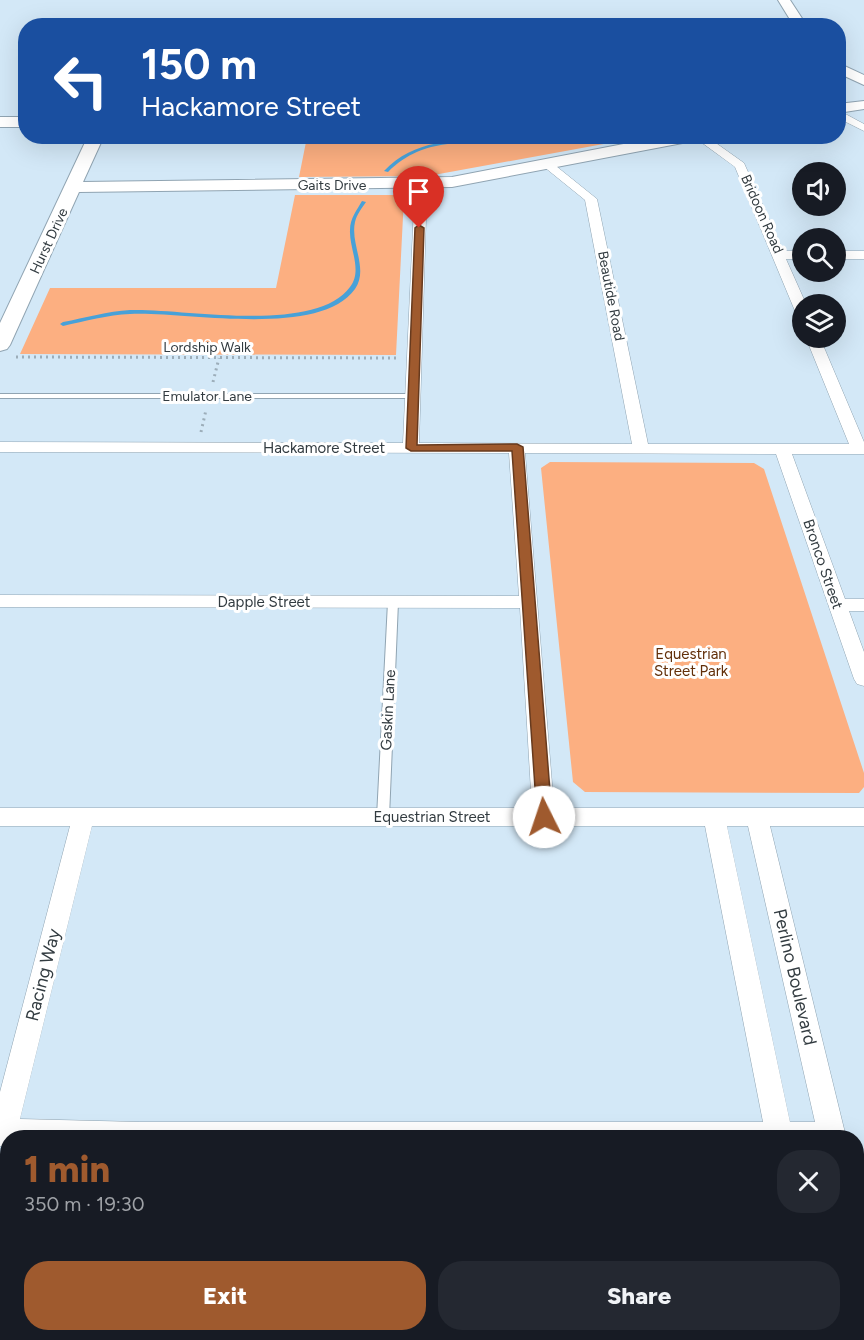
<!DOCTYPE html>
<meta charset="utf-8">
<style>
:root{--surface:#171b24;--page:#242831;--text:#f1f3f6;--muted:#9ea1a6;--accent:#9f5a2e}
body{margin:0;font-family:Figtree,sans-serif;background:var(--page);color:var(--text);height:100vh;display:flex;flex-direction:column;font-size:22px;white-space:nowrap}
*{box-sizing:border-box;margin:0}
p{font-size:20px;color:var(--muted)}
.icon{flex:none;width:33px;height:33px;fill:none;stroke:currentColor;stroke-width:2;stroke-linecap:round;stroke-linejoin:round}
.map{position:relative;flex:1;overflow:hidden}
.panel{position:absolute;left:0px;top:1130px;width:864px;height:212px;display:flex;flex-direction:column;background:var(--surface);border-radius:24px 24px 0 0;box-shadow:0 6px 24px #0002}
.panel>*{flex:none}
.banner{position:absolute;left:18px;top:18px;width:828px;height:126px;border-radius:24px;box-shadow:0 6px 24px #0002;background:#1a4fa0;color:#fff;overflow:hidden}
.tools{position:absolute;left:792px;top:162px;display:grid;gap:12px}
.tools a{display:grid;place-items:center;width:54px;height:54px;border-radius:50%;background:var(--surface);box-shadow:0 6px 24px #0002;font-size:30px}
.pin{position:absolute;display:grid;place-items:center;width:51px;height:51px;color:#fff;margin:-62px -26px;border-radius:50% 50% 50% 0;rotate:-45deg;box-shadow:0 0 6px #0007}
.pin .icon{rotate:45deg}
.me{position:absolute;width:66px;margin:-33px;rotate:356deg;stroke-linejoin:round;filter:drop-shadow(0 0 4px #0008)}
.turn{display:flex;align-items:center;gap:21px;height:126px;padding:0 24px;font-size:27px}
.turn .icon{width:78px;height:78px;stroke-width:2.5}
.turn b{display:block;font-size:42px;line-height:51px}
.round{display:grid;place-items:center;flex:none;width:63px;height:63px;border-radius:24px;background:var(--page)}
.headline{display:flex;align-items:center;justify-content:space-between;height:102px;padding:0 24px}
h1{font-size:36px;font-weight:800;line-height:45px;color:var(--accent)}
.cta{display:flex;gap:12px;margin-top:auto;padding:12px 24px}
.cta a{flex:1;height:69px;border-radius:24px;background:var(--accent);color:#fff;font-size:24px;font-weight:800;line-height:69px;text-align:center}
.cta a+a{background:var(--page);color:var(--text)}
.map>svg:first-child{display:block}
</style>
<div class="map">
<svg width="864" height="1340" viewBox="0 0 864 1340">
<rect width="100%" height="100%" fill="#d3e8f7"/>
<path fill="#fcaf81" d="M307,137V136L642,137L428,176L299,177Z
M295,195H397L404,197L396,355L20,354L50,288H276Z
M550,462L754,463L764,469L864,773V787L859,793L585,792L573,782L541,468Z"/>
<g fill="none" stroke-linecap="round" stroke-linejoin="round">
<path fill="#48a1d8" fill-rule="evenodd" d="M495,136H510C463,148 427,134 388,172L384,171C414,139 455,141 495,136Z
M362,201L366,202C362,208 357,214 355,222C350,244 369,269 355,289C319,339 185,311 130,314C108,315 85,321 63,326L60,324L63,322C85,318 108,311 130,310C184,308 315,335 350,287C363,271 349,248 350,230C350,218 357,210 362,201Z"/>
<defs>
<path id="lane" d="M0,394H413L417,396L413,398H0Z
M393,599L398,602L389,817L387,820L383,822L379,820L377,817L388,602Z"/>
<path id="street" d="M838,110L864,124V131L838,118Z
M693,136H706L744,163L783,251H802V259H786L806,304H802V315L795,311L735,167Z
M543,162H551L597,199L648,444H849L806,338H820L864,442V454H792L845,599H864V611H849L864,652V686L857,684L854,679L776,454L525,453L554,808H864V826H770L846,1137H8V1146H0V1092L70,826H0V808H532L520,608L0,607V595L519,596L509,453L0,452V442L403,443L415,185L421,182L427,185L419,443L632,444L585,200L543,166ZM92,826H705L763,1122H139L20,1119ZM727,826H748L815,1122H790Z
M836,251H864V259H836Z
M856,1228L864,1231V1290L856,1287Z
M86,1334H116L114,1340H84Z
M804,1334H834L835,1340H805Z"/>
<path id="secondary" d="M778,0H790L807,26H794Z
M838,63L864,75V85L838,73Z
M864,101V109L838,113V104Z
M0,117H26V127H0Z
M88,136H104L83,182L452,177L665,136H701L693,141L452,187L79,192L10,345L7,349L0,351V323Z"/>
</defs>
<use href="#lane" stroke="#90a4b2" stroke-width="2"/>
<use href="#street" stroke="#90a4b2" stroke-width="1"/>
<use href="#secondary" stroke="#90a4b2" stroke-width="2"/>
<path stroke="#9cadb9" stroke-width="3" stroke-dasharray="2 4" stroke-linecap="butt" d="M16,357L396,358
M213,382L219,358
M201,432L206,410"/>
<use href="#lane" fill="#fff" fill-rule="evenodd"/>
<use href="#street" fill="#fff" fill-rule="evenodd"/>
<use href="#secondary" fill="#fff" fill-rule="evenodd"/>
</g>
<path fill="#9f5a2e" stroke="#673a1e" stroke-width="1.5" d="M419,225L424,228L417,445L517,444L523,447L552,817L544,823L537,817L512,451H411L406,448L415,228Z"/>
<g text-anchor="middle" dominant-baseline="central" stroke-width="6" stroke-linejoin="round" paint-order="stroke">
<g font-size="14" fill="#323b40" stroke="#fff">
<text x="332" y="185">Gaits Drive</text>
<text transform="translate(762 214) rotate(66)">Bridoon Road</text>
<text transform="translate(49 241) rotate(-65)">Hurst Drive</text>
<text transform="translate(611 296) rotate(79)">Beautide Road</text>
<text x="207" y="347">Lordship Walk</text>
<text x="207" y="396">Emulator Lane</text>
</g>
<g font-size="15" fill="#323b40" stroke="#fff">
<text x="324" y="448">Hackamore Street</text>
<text transform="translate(823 564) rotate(71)">Bronco Street</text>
<text x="264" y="602">Dapple Street</text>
<text transform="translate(388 710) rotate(-87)">Gaskin Lane</text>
<text x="432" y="817">Equestrian Street</text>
</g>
<g font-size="15" fill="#622f09" stroke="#fff">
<text x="691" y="654">Equestrian<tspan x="691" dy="17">Street Park</tspan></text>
</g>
<g font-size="18" fill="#323b40" stroke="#fff">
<text transform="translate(43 975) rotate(-76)">Racing Way</text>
<text transform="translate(795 977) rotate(77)">Perlino Boulevard</text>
</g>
</g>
</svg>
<div class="tools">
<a><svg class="icon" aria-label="sound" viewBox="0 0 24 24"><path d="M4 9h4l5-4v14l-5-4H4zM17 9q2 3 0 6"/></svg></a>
<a><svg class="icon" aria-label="search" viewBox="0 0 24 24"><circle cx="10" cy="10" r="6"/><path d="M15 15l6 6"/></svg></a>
<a><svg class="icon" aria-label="layers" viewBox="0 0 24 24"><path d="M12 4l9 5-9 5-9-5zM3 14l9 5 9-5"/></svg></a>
</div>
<div class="pin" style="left:419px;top:228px;background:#d93025"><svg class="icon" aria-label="arrive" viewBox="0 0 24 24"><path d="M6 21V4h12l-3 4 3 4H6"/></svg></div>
<svg class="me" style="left:544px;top:817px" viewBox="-20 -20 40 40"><circle r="19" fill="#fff"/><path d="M0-13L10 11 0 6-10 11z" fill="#9f5a2e"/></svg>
<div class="banner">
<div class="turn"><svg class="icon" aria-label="left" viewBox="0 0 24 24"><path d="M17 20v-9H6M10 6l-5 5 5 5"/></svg><div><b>150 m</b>Hackamore Street</div></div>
</div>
<section class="panel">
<div class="headline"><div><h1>1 min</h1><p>350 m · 19:30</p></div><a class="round"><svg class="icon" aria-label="close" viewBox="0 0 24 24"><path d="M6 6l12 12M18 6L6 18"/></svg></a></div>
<div class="cta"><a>Exit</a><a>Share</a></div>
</section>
</div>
